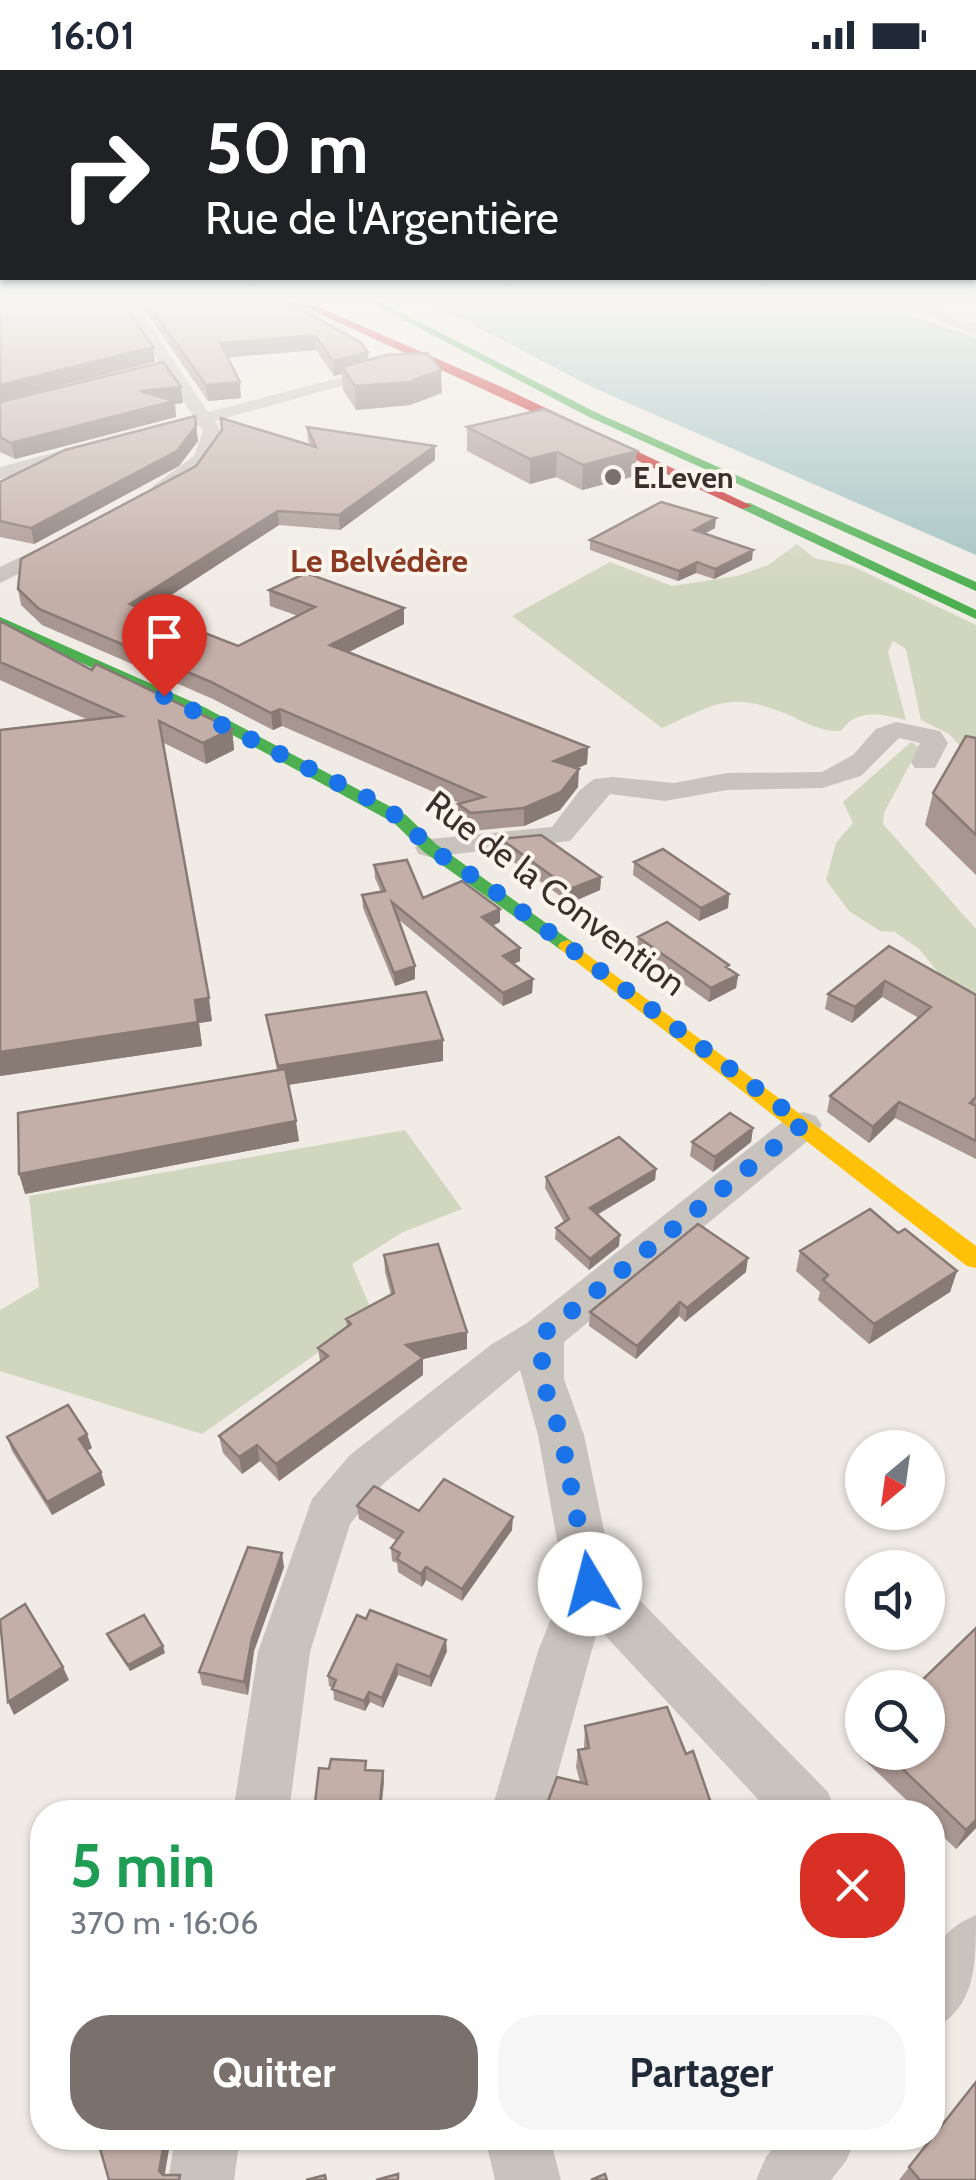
<!DOCTYPE html>
<html lang="fr">
<meta charset="utf-8">
<style>
:root{--surface:#fff;--page:#f6f6f7;--text:#1f2937;--muted:#747a83;--accent:#7a716c}
body{margin:0;font-family:Cabin,sans-serif;background:var(--page);color:var(--text);height:100vh;display:flex;flex-direction:column;font-size:38px;white-space:nowrap}
*{box-sizing:border-box;margin:0}
p{font-size:32px;color:var(--muted)}
.icon{flex:none;width:55px;height:55px;fill:none;stroke:currentColor;stroke-width:2;stroke-linecap:round;stroke-linejoin:round}
.map{position:relative;flex:1;overflow:hidden}
.panel{position:absolute;left:30px;top:1730px;width:915px;height:350px;display:flex;flex-direction:column;background:var(--surface);border-radius:40px;box-shadow:0 2px 8px #0004}
.panel>*{flex:none}
.hud{position:absolute;left:0px;top:0px;width:978px;height:210px;box-shadow:0 2px 8px #0004;background:#202124;color:#fff;overflow:hidden}
.needle{width:65px;rotate:209deg}
.tools{position:absolute;left:845px;top:1360px;display:grid;gap:20px}
.tools a{display:grid;place-items:center;width:100px;height:100px;border-radius:50%;background:var(--surface);box-shadow:0 2px 8px #0004;font-size:50px}
.pin{position:absolute;display:grid;place-items:center;width:85px;height:85px;color:#fff;margin:-102px -42px;border-radius:50% 50% 50% 0;rotate:-45deg;box-shadow:0 0 10px #0007}
.pin .icon{rotate:45deg}
.me{position:absolute;width:110px;margin:-55px;rotate:352deg;stroke-linejoin:round;filter:drop-shadow(0 0 8px #0008)}
.turn{display:flex;align-items:center;gap:35px;height:210px;padding:0 40px;font-size:45px}
.turn .icon{width:130px;height:130px;stroke-width:2.5}
.turn b{display:block;font-size:70px;line-height:85px}
.round{display:grid;place-items:center;flex:none;width:105px;height:105px;border-radius:40px;background:var(--page)}
.headline{display:flex;align-items:center;justify-content:space-between;height:170px;padding:0 40px}
h1{font-size:60px;font-weight:700;line-height:75px;color:#1e9e55}
.button{display:flex;gap:20px;margin-top:auto;padding:20px 40px}
.button a{flex:1;height:115px;border-radius:40px;background:var(--accent);color:#fff;font-size:40px;font-weight:700;line-height:115px;text-align:center}
.button a+a{background:var(--page);color:var(--text)}
.status{display:flex;justify-content:space-between;align-items:center;height:70px;padding:0 50px;background:var(--surface);direction:ltr}
.status svg{height:28px;fill:currentColor}
.map>svg:first-child{display:block}
</style>
<div class="status"><b>16:01</b><svg viewBox="0 0 49 12"><path d="M0 12V9h3v3zM5 12V6h3v6zM10 12V3h3v9zM15 12V0h3v12zM26 1h20v11H26zM47 4h2v5h-2z"/></svg></div>
<div class="map">
<svg width="976" height="2110" viewBox="0 0 976 2110">
<rect width="100%" height="100%" fill="#f0ebe5"/>
<path fill="#d1d6bf" d="M797,474L814,488L852,496L976,555V680L965,681L949,664L921,650L906,579L893,571L888,582L906,650C881,644 857,638 841,661C821,662 807,653 789,645C730,620 716,634 662,658L512,546L610,492L672,516L737,506L768,495Z
M911,672L919,677L884,743L883,754L976,859V926L942,907L919,879L895,862L880,861L849,841L826,810L836,773L853,753L843,732Z
M405,1060L462,1139L403,1162L352,1194L373,1244L202,1364L0,1301V1240L39,1217L29,1126Z"/>
<path fill="#a1c2c1" d="M421,228H857L976,268V485L596,319Z"/>
<g fill="none" stroke-linecap="round" stroke-linejoin="round">
<path fill="#c9c3be" fill-rule="evenodd" d="M118,228H132L208,342L390,295L398,300L215,351L221,361C218,389 185,430 153,424V416L194,386L203,361L199,355L148,369L139,363L193,346Z
M879,228H901L976,254V264Z
M90,373L100,379L97,383L0,409V397Z
M64,466L72,468L75,473L72,478L0,513V497Z
M896,652L940,661L948,673L935,698H915L911,692L920,673L899,668L861,706L822,718L727,720L665,731L610,724L570,771L430,787L419,784L415,778L419,772L430,769L552,757L580,720L594,709L613,707L674,713L727,703L822,702L853,685L876,659Z
M803,1042L816,1046L822,1055L816,1064L564,1272V1309L584,1365L613,1503L828,1722L836,1742H770L598,1558L547,1742H491L538,1581L565,1514L538,1365L520,1300L384,1413L350,1454L310,1582L289,1742H233L258,1582L312,1429L350,1385L492,1274L527,1253L790,1046Z
M976,1845C976,1896 976,1937 932,1960C932,1908 919,1869 976,1845Z
M175,2068H240L234,2110H168Z
M485,2068H550L561,2110H495Z
M781,2068H856L846,2091L831,2110H756L766,2087Z"/>
<path fill="#4caf50" fill-rule="evenodd" d="M362,228H373L595,342L976,512V521L587,346Z
M742,433H750L976,540V549L742,439Z
M0,547L204,637L406,745L436,774L578,876L575,880H561L424,782L394,753L192,643L0,556Z"/>
<path fill="#ffc107" fill-rule="evenodd" d="M568,870L976,1176V1198L967,1196L561,880L558,876L561,872Z"/>
<path fill="#c62828" fill-rule="evenodd" d="M286,228H298L504,318L752,436L742,439Z"/>
</g>
<path fill="#a89690" d="M136,228H297L301,230L302,239L368,290L442,323L410,335L356,340L343,320L342,304L334,306L316,280L227,287L241,328L208,331Z
M181,317L183,333L175,334L176,347L15,389L0,382V332Z
M544,339L635,406L582,420L556,407L530,414L467,381V357Z
M195,346L198,371L179,396L34,474L0,467V412Z
M307,357L435,390L340,460L279,455L147,541L238,576L298,546L270,536L269,520L404,538V554L349,582L588,677L587,694L577,698L578,717L560,740L524,756L471,761L458,752V734L459,733L282,656L273,660L213,629L42,555L21,535L18,519L310,375L308,370Z
M715,458L704,464L752,490L714,509L696,503L678,511L590,480V470Z
M0,551L92,600L232,659L234,680L206,694L162,672L212,951L199,953L202,976L0,1006V660L88,650L0,610Z
M976,668V805L925,755L933,723Z
M501,769L601,807L600,820L570,833L501,783Z
M634,792L729,824L728,838L699,851L633,805Z
M374,795L423,828L500,839V852L493,856L520,891L514,894L533,909L532,923L503,936L398,849L415,909L395,916L363,838L362,825L381,822L375,808Z
M638,867L729,898L738,905L736,918L709,932L637,880Z
M889,876L976,925V1089L895,1048L869,1073L827,1042L830,1026L919,948L882,927L852,953L825,939L828,924Z
M266,945L443,970V991L288,1015L299,1071L25,1124L277,1000Z
M753,1058L751,1072L713,1102L690,1086L692,1072Z
M656,1099L655,1110L597,1145L619,1176L589,1200L555,1169L556,1158L564,1152L545,1118L546,1107Z
M898,1163L957,1201L950,1222L869,1274L818,1230L820,1222L796,1201L800,1181Z
M384,1185L467,1279L423,1289V1305L279,1411L260,1391L242,1404L223,1383L219,1366L320,1291L318,1278L347,1257L346,1249L391,1225L385,1202Z
M746,1202L685,1252L679,1246L636,1289L589,1256L590,1242Z
M7,1367L92,1378L87,1381L101,1402L105,1415L52,1445L12,1381Z
M357,1436L419,1441L512,1460L462,1531L426,1510L422,1517L398,1502L397,1493L392,1491L391,1478L397,1471L359,1449Z
M284,1497L254,1581L248,1625L202,1615L199,1602Z
M107,1564L165,1583L130,1601L109,1570Z
M447,1581L431,1617L398,1605L383,1638L370,1632L365,1641L334,1630L333,1618L329,1616L328,1606Z
M585,1656L686,1684L714,1742L580,1712L576,1697L578,1680L584,1678Z
M862,1673V1682H928L976,1758L956,1779L932,1756V1742H919L858,1684Z
M932,2068L976,2110H899Z"/>
<path fill="#887a75" d="M301,230L302,244L288,232Z
M315,265L316,280L222,288L220,273Z
M153,277L155,292L0,331V315Z
M368,282V297H342V304L334,306L333,291Z
M441,300L442,323L410,335L356,340L355,316Z
M240,312L241,328L208,331L206,315Z
M181,317L183,333L175,334L176,347L15,389L11,373L140,321Z
M196,356L198,371L179,396L34,474L31,458Z
M435,376V390L340,460L339,445Z
M637,381L635,406L582,420L583,395Z
M557,382L556,407L530,414V389Z
M278,441L279,455L132,550L130,534Z
M716,448L715,458L693,470L694,460Z
M753,480L752,490L714,509L715,499Z
M697,492L696,503L678,511L679,501Z
M404,538V554L331,591L330,575Z
M280,639L282,656L273,660L271,643Z
M232,659L234,680L206,694L203,673Z
M588,677L587,694L553,709L554,691Z
M579,699L578,717L560,740L524,756V738Z
M601,807L600,820L570,833V819Z
M729,824L728,838L699,851L701,838Z
M500,839V852L482,860V847Z
M520,878V891L503,899V886Z
M415,896V909L395,916L394,903Z
M738,905L736,918L709,932L711,918Z
M533,909L532,923L503,936V923Z
M885,911L882,927L852,953L855,937Z
M209,928L212,951L199,953L202,976L0,1006V982L195,930Z
M443,970V991L280,1016L278,996Z
M899,1032L895,1048L869,1073L873,1057Z
M296,1051L299,1071L25,1124L19,1104Z
M753,1058L751,1072L713,1102L715,1087Z
M656,1099L655,1110L589,1149L590,1138Z
M620,1165L619,1176L589,1200L590,1189Z
M748,1188L746,1202L685,1252L687,1238Z
M957,1201L950,1222L869,1274L874,1254Z
M680,1232L679,1246L636,1289L637,1276Z
M467,1262V1279L423,1289V1305L279,1411L276,1394L406,1275Z
M87,1364L92,1378L83,1383L79,1369Z
M257,1375L260,1391L242,1404L239,1387Z
M101,1402L105,1415L52,1445L47,1432Z
M513,1447L512,1460L462,1531V1519Z
M282,1483L284,1497L254,1581L248,1625L244,1612L252,1568Z
M426,1497V1510L422,1517L421,1504Z
M446,1570L447,1581L431,1617L430,1607Z
M163,1576L165,1583L130,1601L128,1595Z
M397,1594L398,1605L383,1638L382,1628Z
M63,1597L69,1610L14,1645L8,1632Z
M369,1622L370,1632L365,1641L364,1631Z
M383,1701L384,1712L381,1742H379Z
M976,1750V1758L956,1779L966,1760Z
M165,2068H171L164,2109L159,2101Z"/>
<path fill="#c3afa7" stroke="#887a75" stroke-width="2.5" d="M0,228H120L153,277L0,315Z
M144,228H297L301,230L288,232L360,272L368,282L333,291L315,265L220,273L240,312L206,315Z
M427,283L441,300L409,312L355,316L342,297L386,285Z
M163,292L181,317L140,321L174,331L11,373L0,367V332Z
M544,339L637,381L583,395L557,382L530,389L467,357Z
M195,346L196,356L177,381L31,458L0,451V412L65,380Z
M221,348L316,377L307,357L435,376L339,445L278,441L130,534L238,576L315,537L269,520L306,503L404,538L330,575L588,677L554,691L579,699L561,722L524,738L471,743L458,734L484,727L280,639L271,643L211,612L39,539L18,519L21,489L196,396L222,360Z
M661,432L716,448L694,460L753,480L715,499L697,492L679,501L590,470Z
M0,551L92,600L96,594L232,659L203,673L159,651L209,928L195,930L198,952L0,982V660L122,646L0,592Z
M966,666L976,668V765L933,723Z
M541,765L601,807L570,819L501,769Z
M663,779L729,824L701,838L634,792Z
M407,790L423,828L462,811L500,839L482,847L520,878L503,886L533,909L503,923L392,832L415,896L394,903L362,825L385,821L374,795Z
M667,852L729,895L726,897L738,905L711,918L638,867Z
M889,876L976,925V1027L970,1033L976,1036V1071L899,1032L873,1057L830,1026L931,937L885,911L855,937L828,924Z
M426,922L443,970L278,996L266,945Z
M285,999L296,1051L19,1104L18,1043Z
M730,1043L753,1058L715,1087L692,1072Z
M619,1067L656,1099L590,1138L620,1165L590,1189L556,1158L569,1149L546,1107Z
M870,1139L898,1163L905,1159L957,1201L874,1254L823,1210L828,1205L800,1181Z
M698,1154L748,1188L687,1238L680,1232L637,1276L590,1242Z
M438,1174L467,1262L406,1275L423,1288L276,1394L257,1375L239,1387L219,1366L328,1286L318,1278L351,1254L346,1249L394,1223L384,1185Z
M68,1335L87,1364L79,1369L101,1402L47,1432L7,1367Z
M444,1409L513,1447L462,1519L426,1497L421,1504L397,1489L400,1483L391,1478L403,1462L357,1436L374,1416L419,1441Z
M248,1477L282,1483L252,1568L244,1612L199,1602Z
M25,1534L63,1597L8,1632L0,1550Z
M370,1540L446,1570L430,1607L397,1594L382,1628L369,1622L364,1631L332,1619L336,1610L328,1606L357,1545L366,1549Z
M144,1545L163,1576L128,1595L107,1564Z
M976,1558V1750L966,1760L885,1682H928V1618H914Z
M667,1637L686,1684L693,1681L714,1742H544L557,1707L587,1714L578,1680L589,1678L585,1656Z
M331,1689L366,1691L365,1700L383,1701L379,1742H314L319,1698L329,1699Z
M976,2012V2110H920L909,2097Z
M97,2068H165L159,2101L163,2105H180L179,2110H109Z
M398,2104V2110H376Z
M605,2104L607,2110H591Z
M325,2105L326,2110H306Z"/>
<linearGradient id="sky" x2="0" y2="1"><stop stop-color="#8bbad8"/><stop offset="0.44" stop-color="#f8f6f3"/><stop offset="1" stop-color="#f8f6f3" stop-opacity="0"/></linearGradient>
<rect width="976" height="523" fill="url(#sky)"/>
<g fill="none" stroke-linecap="round" stroke-linejoin="round">
<path stroke="#1a73e8" stroke-width="18" stroke-dasharray="0 32.4" d="M164,626L366,727L400,748L430,778L492,819L803,1054L542,1265V1309L561,1365L590,1514"/>
</g>
<circle fill="#7a716c" stroke="#fbf5ee" stroke-width="4" cx="613" cy="407" r="10"/>
<g text-anchor="middle" dominant-baseline="central" stroke-width="8" stroke-linejoin="round" paint-order="stroke">
<g font-size="30" font-weight="bold" fill="#3b302b" stroke="#fbf5ee" text-anchor="start">
<text x="633" y="407">E.Leven</text>
</g>
<g font-size="32" font-weight="bold" fill="#8c3b22" stroke="#fbf5ee">
<text x="379" y="490">Le Belvédère</text>
</g>
<g font-size="35" fill="#3b302b" stroke="#fbf5ee">
<text transform="translate(556 823) rotate(37)">Rue de la Convention</text>
</g>
</g>
</svg>
<div class="tools">
<a><svg class="needle" viewBox="-14 -14 28 28"><path d="M0-13l5 13h-10z" fill="#e53935"/><path d="M0 13l5-13h-10z" fill="#747a83"/></svg></a>
<a><svg class="icon" aria-label="sound" viewBox="0 0 24 24"><path d="M4 9h4l5-4v14l-5-4H4zM17 9q2 3 0 6"/></svg></a>
<a><svg class="icon" aria-label="search" viewBox="0 0 24 24"><circle cx="10" cy="10" r="6"/><path d="M15 15l6 6"/></svg></a>
</div>
<div class="pin" style="left:164px;top:626px;background:#d93025"><svg class="icon" aria-label="arrive" viewBox="0 0 24 24"><path d="M6 21V4h12l-3 4 3 4H6"/></svg></div>
<svg class="me" style="left:590px;top:1514px" viewBox="-20 -20 40 40"><circle r="19" fill="#fff"/><path d="M0-13L10 11 0 6-10 11z" fill="#1a73e8"/></svg>
<div class="hud">
<div class="turn"><svg class="icon" aria-label="right" viewBox="0 0 24 24"><path d="M7 20v-9h11M14 6l5 5-5 5"/></svg><div><b>50 m</b>Rue de l'Argentière</div></div>
</div>
<section class="panel">
<div class="headline"><div><h1>5 min</h1><p>370 m · 16:06</p></div><a class="round" style="background:#d93025;color:#fff"><svg class="icon" aria-label="close" viewBox="0 0 24 24"><path d="M6 6l12 12M18 6L6 18"/></svg></a></div>
<div class="button"><a>Quitter</a><a>Partager</a></div>
</section>
</div>
